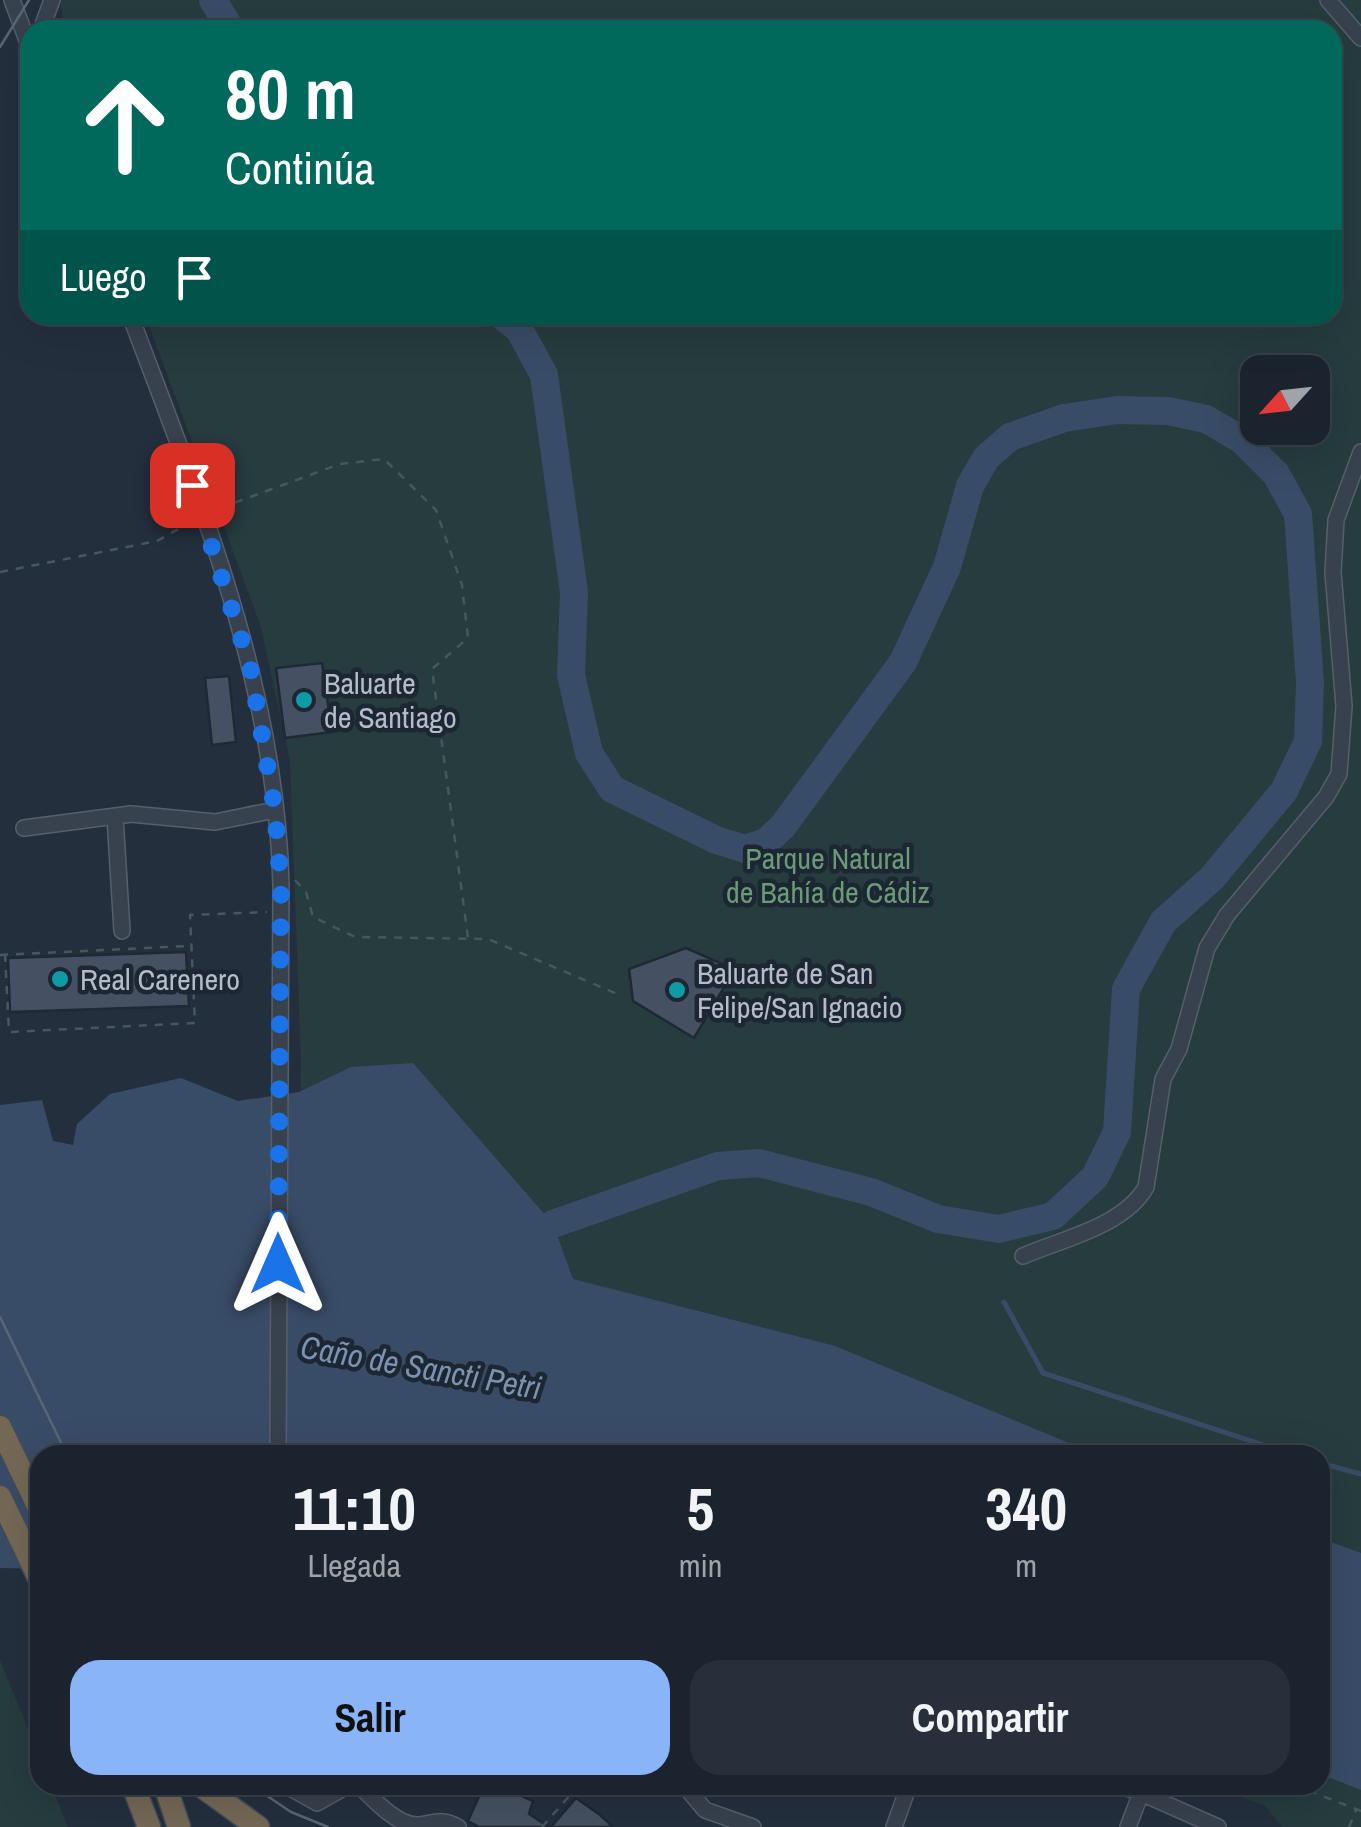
<!DOCTYPE html>
<html lang="es">
<meta charset="utf-8">
<style>
:root{--surface:#1b232e;--page:#282f3a;--text:#f1f3f6;--muted:#a0a4aa;--line:#39404a;--accent:#8ab4f8}
body{margin:0;font-family:"Archivo Narrow",sans-serif;background:var(--page);color:var(--text);height:100vh;display:flex;flex-direction:column;font-size:38px;white-space:nowrap}
*{box-sizing:border-box;margin:0}
p{font-size:32px;color:var(--muted)}
.icon{flex:none;width:55px;height:55px;fill:none;stroke:currentColor;stroke-width:2;stroke-linecap:round;stroke-linejoin:round}
.map{position:relative;flex:1;overflow:hidden}
.side{position:absolute;left:30px;top:1445px;width:1300px;height:350px;display:flex;flex-direction:column;background:var(--surface);border-radius:30px;box-shadow:0 10px 40px #0002,0 0 0 2px var(--line)}
.side>*{flex:none}
.banner{position:absolute;left:20px;top:20px;width:1322px;height:305px;border-radius:30px;box-shadow:0 10px 40px #0002,0 0 0 2px var(--line);background:#00695c;color:#fff;overflow:hidden}
.needle{width:65px;rotate:243deg}
.tools{position:absolute;left:1240px;top:355px;display:grid;gap:20px}
.tools a{display:grid;place-items:center;width:90px;height:90px;border-radius:20px;background:var(--surface);box-shadow:0 10px 40px #0002,0 0 0 2px var(--line);font-size:50px}
.pin{position:absolute;display:grid;place-items:center;width:85px;height:85px;color:#fff;margin:-42px;border-radius:20px;box-shadow:0 5px 15px #0006}
.me{position:absolute;width:110px;margin:-55px;rotate:0deg;stroke-linejoin:round;filter:drop-shadow(0 0 8px #0008)}
.turn{display:flex;align-items:center;gap:35px;height:210px;padding:0 40px;font-size:45px}
.turn .icon{width:130px;height:130px;stroke-width:2.5}
.turn b{display:block;font-size:70px;line-height:85px}
.then{display:flex;align-items:center;height:95px;padding:0 40px;background:#0003;gap:20px;font-size:38px}
.eta{display:flex;justify-content:space-evenly;align-items:center;height:170px;text-align:center}
.eta b{font-size:60px;font-weight:700;line-height:70px}
.primary-button{display:flex;gap:20px;margin-top:auto;padding:20px 40px}
.primary-button a{flex:1;height:115px;border-radius:30px;background:var(--accent);color:#111;font-size:40px;font-weight:700;line-height:115px;text-align:center}
.primary-button a+a{background:var(--page);color:var(--text)}
.map>svg:first-child{display:block}
</style>
<div class="map">
<svg width="1361" height="1827" viewBox="0 0 1361 1827">
<rect width="100%" height="100%" fill="#242f3e"/>
<path fill="#263c3f" fill-rule="evenodd" d="M60,0H1361V1827H1282L1265,1806L1213,1785H1320V1455H297L301,1061L290,760L260,624L145,315H1332V30H58L63,20ZM1258,372H1312V428H1258Z
M0,1660L40,1758V1785H51L68,1827H0Z"/>
<path fill="#394c67" d="M413,1063L553,1224L573,1279L835,1346L1098,1455H40V1569L0,1568V1105L42,1100L53,1141L73,1145L77,1124L110,1094L181,1078L238,1101L299,1092L351,1067Z
M1320,1538L1361,1553V1790L1320,1774Z"/>
<g fill="none" stroke-linecap="round" stroke-linejoin="round">
<path stroke="#394c67" stroke-width="5" d="M1004,1302L1043,1373L1294,1455
M1320,1463L1361,1474"/>
<path stroke="#394c67" stroke-width="28" d="M213,0L231,30
M501,315L519,329L544,375L574,592L571,675L589,753L612,789L716,840L745,849L766,842L783,826L903,662L947,567L970,486L986,458L1010,437L1064,418L1117,410L1168,411L1206,419L1242,440L1276,474L1298,514L1310,683L1308,741L1284,791L1212,878L1163,922L1126,989L1117,1132L1095,1177L1053,1216L999,1229L938,1219L871,1192L759,1163L718,1166L553,1224"/>
</g>
<path fill="#455162" stroke="#1f2835" stroke-width="2.5" d="M322,663L332,732L285,738L276,668Z
M229,676L236,742L212,745L205,678Z
M686,948L727,966L729,979L694,1038L633,1001L629,969Z
M186,952L189,1006L10,1012L8,958Z
M484,1785H497L533,1801L529,1814L549,1827H479L468,1821Z
M576,1798L600,1815L613,1827H551Z"/>
<g fill="none" stroke-linecap="round" stroke-linejoin="round">
<defs>
<path id="minor" d="M12,0L30,48
M1328,0L1361,38
M41,30L52,0
M130,315C199,498 277,687 281,886L278,1455
M115,817L122,931
M24,828L131,814L215,822L275,810
M1023,1256C1062,1239 1124,1226 1146,1187L1163,1079L1179,1049L1207,948L1227,915L1326,797L1339,774L1344,706L1333,572L1336,520L1361,452
M285,1785L317,1803L349,1785
M359,1785C372,1798 398,1827 419,1825C435,1823 442,1818 458,1827
M684,1785L705,1810L753,1827
M1118,1785L1141,1793
M894,1827L909,1785
M1128,1827L1141,1793L1218,1827"/>
<path id="highway" d="M0,1427L40,1510
M0,1497L40,1580
M133,1785L149,1827
M165,1785L179,1827
M200,1785L258,1827"/>
</defs>
<use href="#minor" stroke="#565f6c" stroke-width="18"/>
<use href="#highway" stroke="#434c59" stroke-width="25"/>
<path stroke="#44595c" stroke-width="2.5" stroke-dasharray="8 8" stroke-linecap="butt" d="M220,508L340,464L384,459L436,510L462,585L468,638L432,669L468,938
M0,572L157,541L191,522
M295,880L306,892L313,917L355,937L488,939L622,996
M5,954L9,1032L195,1023L190,915L267,912
M0,955L188,946
M1294,1785L1361,1811
M542,1827L579,1785
M1349,1827L1356,1810"/>
<use href="#minor" stroke="#38414e" stroke-width="15"/>
<use href="#highway" stroke="#746855" stroke-width="22"/>
<path stroke="#5a6575" stroke-width="2.5" d="M0,47L29,0
M0,1317L67,1455
M251,1785L291,1812L328,1827"/>
</g>
<g fill="none" stroke-linecap="round" stroke-linejoin="round">
<path stroke="#1a73e8" stroke-width="18" stroke-dasharray="0 32.4" d="M192,485L250,666L275,810L281,886L278,1264"/>
</g>
<g fill="#0f9aa8" stroke="#1d2633" stroke-width="4">
<circle cx="304" cy="700" r="10"/>
<circle cx="60" cy="979" r="10"/>
<circle cx="677" cy="990" r="10"/>
</g>
<g text-anchor="middle" dominant-baseline="central" stroke-width="9" stroke-linejoin="round" paint-order="stroke">
<g font-size="30" fill="#b4bcc9" stroke="#1d2633" text-anchor="start">
<text x="324" y="683">Baluarte<tspan x="324" dy="34">de Santiago</tspan></text>
<text x="697" y="973">Baluarte de San<tspan x="697" dy="34">Felipe/San Ignacio</tspan></text>
<text x="80" y="979">Real Carenero</text>
</g>
<g font-size="30" fill="#6b9a76" stroke="#1d2633">
<text x="828" y="858">Parque Natural<tspan x="828" dy="34">de Bahía de Cádiz</tspan></text>
</g>
<g font-size="32" font-style="italic" fill="#7c92b1" stroke="#1d2633">
<text transform="translate(421 1367) rotate(10)">Caño de Sancti Petri</text>
</g>
</g>
</svg>
<div class="tools">
<a><svg class="needle" viewBox="-14 -14 28 28"><path d="M0-13l5 13h-10z" fill="#e53935"/><path d="M0 13l5-13h-10z" fill="#a0a4aa"/></svg></a>
</div>
<div class="pin" style="left:192px;top:485px;background:#d93025"><svg class="icon" aria-label="arrive" viewBox="0 0 24 24"><path d="M6 21V4h12l-3 4 3 4H6"/></svg></div>
<svg class="me" style="left:278px;top:1264px" viewBox="-20 -20 40 40"><path d="M0-17L14 15 0 8-14 15z" fill="#1a73e8" stroke="#fff" stroke-width="4"/></svg>
<div class="banner">
<div class="turn"><svg class="icon" aria-label="ahead" viewBox="0 0 24 24"><path d="M12 20V5M6 11l6-6 6 6"/></svg><div><b>80 m</b>Continúa</div></div>
<div class="then">Luego<svg class="icon" aria-label="arrive" viewBox="0 0 24 24"><path d="M6 21V4h12l-3 4 3 4H6"/></svg></div>
</div>
<section class="side">
<div class="eta">
<div><b>11:10</b><p>Llegada</p></div>
<div><b>5</b><p>min</p></div>
<div><b>340</b><p>m</p></div>
</div>
<div class="primary-button"><a>Salir</a><a>Compartir</a></div>
</section>
</div>
